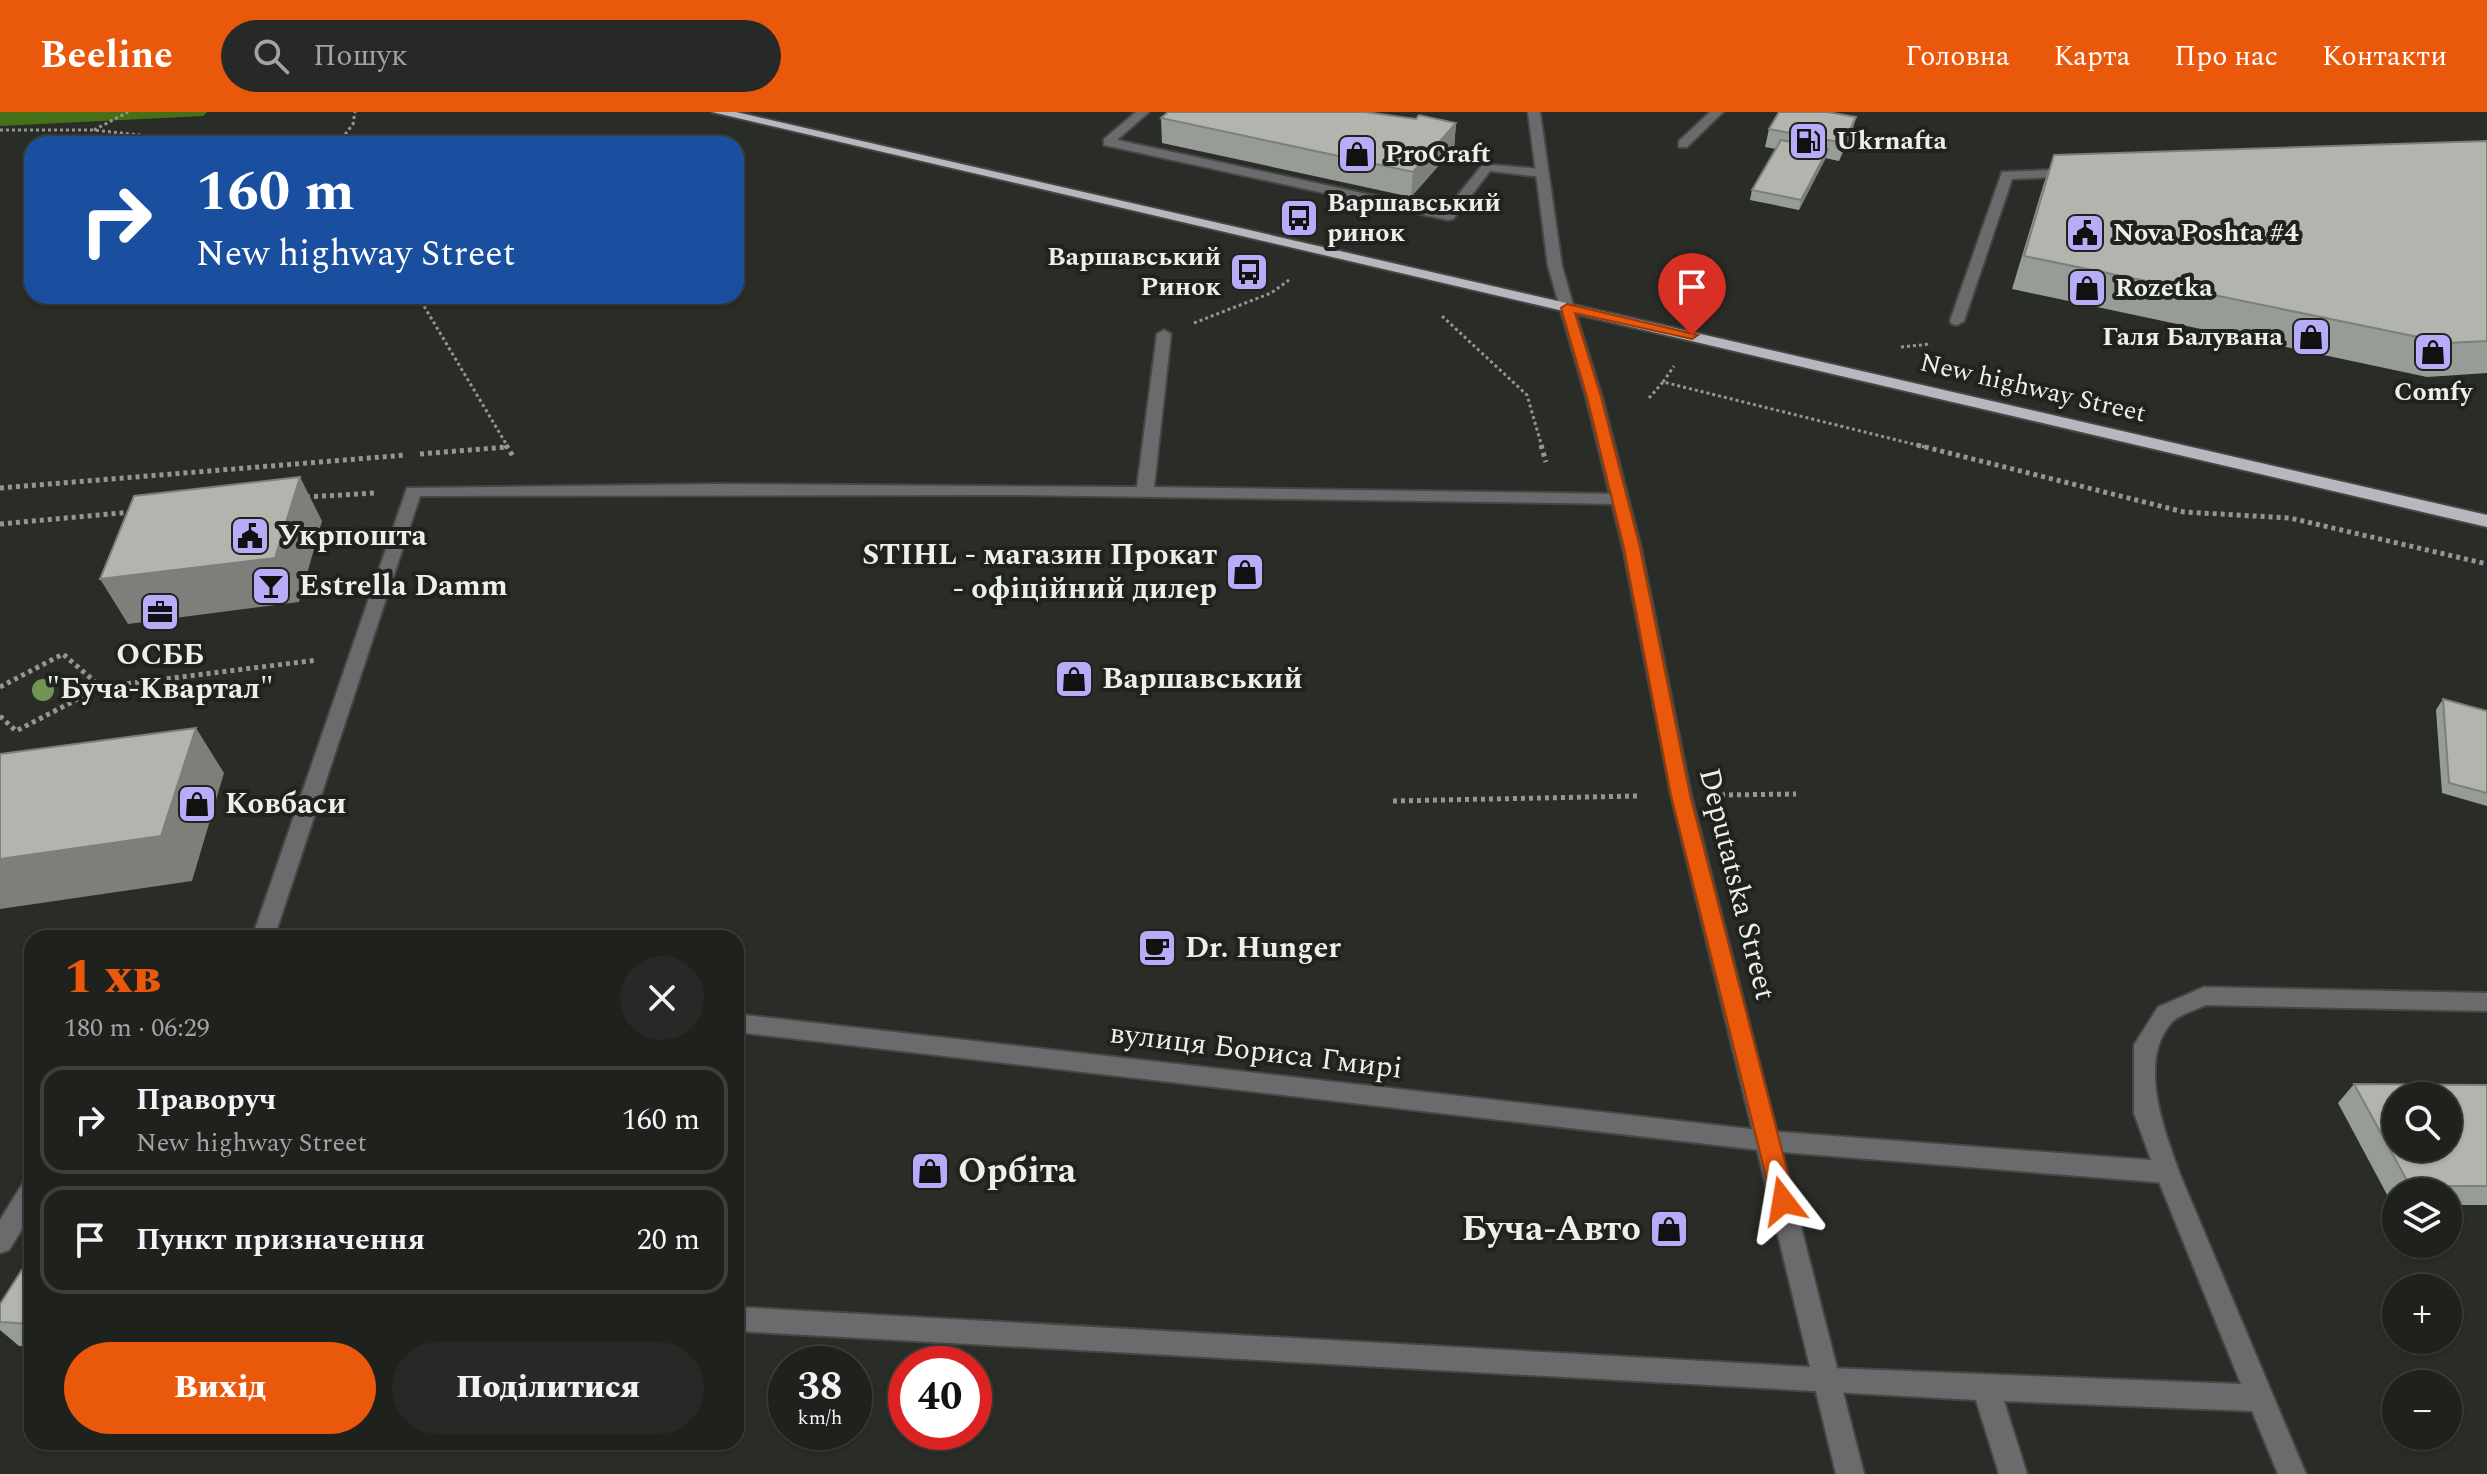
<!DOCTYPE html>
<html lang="uk">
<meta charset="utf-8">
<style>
:root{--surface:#1f211d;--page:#272926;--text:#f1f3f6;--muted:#a1a3a4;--line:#3c3e3b;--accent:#ea580c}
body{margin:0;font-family:Spectral,serif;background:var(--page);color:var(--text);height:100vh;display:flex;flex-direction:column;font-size:30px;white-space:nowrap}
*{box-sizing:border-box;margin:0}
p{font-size:26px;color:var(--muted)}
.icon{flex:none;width:44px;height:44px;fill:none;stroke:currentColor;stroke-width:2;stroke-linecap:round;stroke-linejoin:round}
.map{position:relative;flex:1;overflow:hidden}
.details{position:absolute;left:24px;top:818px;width:720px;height:520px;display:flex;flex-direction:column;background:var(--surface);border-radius:24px;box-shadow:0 2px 6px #0004,0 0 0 2px var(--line)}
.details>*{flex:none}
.guide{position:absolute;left:24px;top:24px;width:720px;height:168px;border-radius:24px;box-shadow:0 2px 6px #0004,0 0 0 2px var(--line);background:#1a4fa0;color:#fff;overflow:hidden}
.buttons{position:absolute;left:2382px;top:970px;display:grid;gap:16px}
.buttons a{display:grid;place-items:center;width:80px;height:80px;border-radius:50%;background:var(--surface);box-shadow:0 2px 6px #0004,0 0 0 2px var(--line);font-size:40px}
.speed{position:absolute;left:768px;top:1234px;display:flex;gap:16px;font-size:40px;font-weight:700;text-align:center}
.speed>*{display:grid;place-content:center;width:104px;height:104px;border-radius:50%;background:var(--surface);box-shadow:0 2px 6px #0004,0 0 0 2px var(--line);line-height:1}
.speed small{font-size:20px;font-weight:400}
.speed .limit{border:12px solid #d22;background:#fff;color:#111}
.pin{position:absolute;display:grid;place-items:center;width:68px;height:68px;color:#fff;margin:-82px -34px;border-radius:50% 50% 50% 0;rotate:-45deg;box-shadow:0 0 8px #0007}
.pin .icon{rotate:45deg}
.me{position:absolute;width:88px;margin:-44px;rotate:346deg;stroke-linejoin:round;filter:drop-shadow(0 0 6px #0008)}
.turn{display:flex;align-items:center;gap:28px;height:168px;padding:0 40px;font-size:36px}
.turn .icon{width:104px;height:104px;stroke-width:2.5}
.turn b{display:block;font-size:56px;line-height:68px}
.round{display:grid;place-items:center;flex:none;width:84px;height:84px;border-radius:42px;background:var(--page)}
.head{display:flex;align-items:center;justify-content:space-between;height:136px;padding:0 40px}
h1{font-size:48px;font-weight:800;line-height:60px;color:var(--accent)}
.button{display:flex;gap:16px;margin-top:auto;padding:16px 40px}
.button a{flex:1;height:92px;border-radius:48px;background:var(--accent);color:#fff;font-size:32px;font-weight:800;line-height:92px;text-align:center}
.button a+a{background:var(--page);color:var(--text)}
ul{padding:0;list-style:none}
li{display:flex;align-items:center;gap:24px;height:108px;margin:0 16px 12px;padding:0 24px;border:4px solid var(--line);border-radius:24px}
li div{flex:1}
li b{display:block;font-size:30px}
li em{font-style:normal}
header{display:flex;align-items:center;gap:48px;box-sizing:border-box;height:112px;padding:0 40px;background:var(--accent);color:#fff}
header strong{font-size:38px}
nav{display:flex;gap:44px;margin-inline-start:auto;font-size:28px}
.search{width:560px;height:72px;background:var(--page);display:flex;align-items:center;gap:20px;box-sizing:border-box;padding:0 28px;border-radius:44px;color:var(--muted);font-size:30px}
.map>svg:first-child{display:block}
</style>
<header>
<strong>Beeline</strong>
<div class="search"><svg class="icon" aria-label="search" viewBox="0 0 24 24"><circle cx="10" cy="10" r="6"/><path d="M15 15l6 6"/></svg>Пошук</div>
<nav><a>Головна</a><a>Карта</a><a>Про нас</a><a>Контакти</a></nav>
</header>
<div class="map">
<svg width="2487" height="1362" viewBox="0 0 2487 1362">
<rect width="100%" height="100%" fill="#292c27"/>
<path fill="#467017" d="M0,0H207L203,4L0,14Z"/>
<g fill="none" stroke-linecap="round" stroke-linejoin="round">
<defs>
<path id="service" d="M1136,0H1149L1117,28L1445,99L1483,52L1542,57L1548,61L1542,65L1490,59L1453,107L1448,108L1104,33V27Z
M1710,0H1723L1687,35H1679V29Z
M2072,57L2077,58V64L2012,67L1964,209L1957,213L1952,212L1950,209L2002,60Z
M1164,218L1171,222L1154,375L1620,382L1628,387L1620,392L1016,383L420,384L274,826H252L407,376L715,372L1137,375L1157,222Z
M2167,1049L2176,1052L2179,1060L2306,1362H2278L2252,1299L2004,1289L2027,1362H1999L1976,1288L736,1219V1195L1829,1256L2241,1272L2155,1060L2158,1052Z"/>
<path id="minor" d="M1528,0H1540L1562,154L1574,196L1567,200L1560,196L1548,154Z
M2204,875L2487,881V899L2206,893C2196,898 2180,902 2172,910C2137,949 2164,1017 2179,1060L2176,1068L2167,1071L1768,1039L736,920V902L1768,1019L2151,1048L2134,1001V933L2158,895Z
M32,1068V1101L9,1138L0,1141V1108L23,1071Z"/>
<path id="tertiary" d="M1567,192L1574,196L1602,285L1641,436L1691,683L1864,1362H1836L1671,683L1623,436L1586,285L1560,196Z"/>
<path id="trunk" d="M712,0H736L2487,403V415Z"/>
</defs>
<use href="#service" stroke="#444743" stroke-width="4"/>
<use href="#minor" stroke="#444743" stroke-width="4"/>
<use href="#tertiary" stroke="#444743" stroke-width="4"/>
<use href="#trunk" stroke="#444743" stroke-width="4"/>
<path stroke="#939692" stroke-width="3" stroke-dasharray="3 3" stroke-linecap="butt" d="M0,18H93L225,32
M94,18L128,0
M338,32L353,12L355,0
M418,184L508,335
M1442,204L1527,283L1542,335
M1194,211L1271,181L1289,168
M1901,235L1931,232
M1663,270L1674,254
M1649,286L1663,270L1925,335
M504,335H507"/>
<path stroke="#939692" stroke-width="5" stroke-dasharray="4 4" stroke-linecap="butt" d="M506,333L514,346
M1541,333L1546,350
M1917,333L2184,400L2290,406L2487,452
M420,342L507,335
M0,376L406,343
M306,385L376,381
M0,412L132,400
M0,575L63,542L101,575
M0,604L16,619L101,575L317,548
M1721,683L1796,682
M1393,689L1639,684"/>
<use href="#service" fill="#6b6b6e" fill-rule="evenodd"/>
<use href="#minor" fill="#6b6b6e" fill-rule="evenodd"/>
<use href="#tertiary" fill="#6b6b6e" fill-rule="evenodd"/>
<use href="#trunk" fill="#b8b6be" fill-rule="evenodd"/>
</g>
<circle fill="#719454" cx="43" cy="578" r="11"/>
<path fill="#989c96" d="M1856,5L1851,23L1839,49L1825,46L1799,98L1750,88L1752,78L1776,37L1765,35L1769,17Z
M1161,6L1416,7L1456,11L1454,36L1411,85L1162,31Z
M2487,29V261L2427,265L2012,177L2043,74L2054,43Z
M2443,587L2487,599V694L2442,681L2436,598Z
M2354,972L2487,973V1093H2448V1080H2396V1092H2392L2338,991Z
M32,1142V1235L19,1234L0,1218V1192Z"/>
<path fill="#7c7f7a" d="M1856,5L1851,23L1839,49L1844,31Z
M1456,11L1454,36L1411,85L1413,60Z
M1828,37L1826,46L1799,98L1801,88Z
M300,365L322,409L299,490L128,512L100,467Z
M196,616L224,661L192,769L0,797V747Z"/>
<path fill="#b1b5ae" stroke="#7c7f7a" stroke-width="2" fill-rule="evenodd" d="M1168,0H1365L1416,7L1419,3L1456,11L1413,60L1161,6Z
M1779,0H1827L1856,5L1844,31L1769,17Z
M1781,28L1828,37L1801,88L1752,78Z
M2487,29V229L2447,231L2024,144L2054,43Z
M300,365L275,446L100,467L134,384Z
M2443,587L2487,599V681L2449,671Z
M196,616L161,724L0,747V642Z
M2354,972L2487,973V1074H2410ZM2396,984H2448V1036H2396Z
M32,1142V1212L0,1210V1192Z"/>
<path fill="#ea580c" stroke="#983908" stroke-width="2" d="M1567,192L1698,223L1692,227L1575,201L1601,285L1640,436L1690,683L1795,1089L1791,1096L1783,1099L1775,1096L1772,1089L1671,683L1624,436L1587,285L1561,196Z"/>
<defs>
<symbol id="fuel-square" viewBox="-11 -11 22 22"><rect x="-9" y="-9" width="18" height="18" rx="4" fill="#b6acf8" stroke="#1f221d"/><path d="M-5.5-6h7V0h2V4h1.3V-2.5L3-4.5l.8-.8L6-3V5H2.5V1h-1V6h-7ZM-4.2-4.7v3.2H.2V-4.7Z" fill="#111"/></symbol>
<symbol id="shop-square" viewBox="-11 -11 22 22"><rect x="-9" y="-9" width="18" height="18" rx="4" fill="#b6acf8" stroke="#1f221d"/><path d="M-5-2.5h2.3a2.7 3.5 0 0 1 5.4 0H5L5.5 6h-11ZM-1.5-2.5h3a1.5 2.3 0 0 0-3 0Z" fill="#111"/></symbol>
<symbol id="bus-square" viewBox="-11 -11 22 22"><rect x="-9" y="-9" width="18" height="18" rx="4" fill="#b6acf8" stroke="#1f221d"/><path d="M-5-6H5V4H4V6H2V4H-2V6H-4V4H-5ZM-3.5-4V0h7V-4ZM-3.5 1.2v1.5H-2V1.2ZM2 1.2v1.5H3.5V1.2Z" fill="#111"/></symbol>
<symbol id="civic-square" viewBox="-11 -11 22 22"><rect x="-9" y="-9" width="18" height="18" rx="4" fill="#b6acf8" stroke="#1f221d"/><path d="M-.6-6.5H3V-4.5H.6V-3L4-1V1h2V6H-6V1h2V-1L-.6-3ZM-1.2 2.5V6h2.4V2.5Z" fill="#111"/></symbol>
<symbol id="bar-square" viewBox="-11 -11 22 22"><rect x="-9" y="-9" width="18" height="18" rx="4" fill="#b6acf8" stroke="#1f221d"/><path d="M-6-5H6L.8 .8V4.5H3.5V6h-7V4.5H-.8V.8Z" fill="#111"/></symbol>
<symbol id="office-square" viewBox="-11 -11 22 22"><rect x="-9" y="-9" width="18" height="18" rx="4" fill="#b6acf8" stroke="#1f221d"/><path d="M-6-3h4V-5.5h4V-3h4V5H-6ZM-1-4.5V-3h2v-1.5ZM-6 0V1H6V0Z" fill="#111"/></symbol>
<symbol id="cafe-square" viewBox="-11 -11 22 22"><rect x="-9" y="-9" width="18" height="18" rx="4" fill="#b6acf8" stroke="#1f221d"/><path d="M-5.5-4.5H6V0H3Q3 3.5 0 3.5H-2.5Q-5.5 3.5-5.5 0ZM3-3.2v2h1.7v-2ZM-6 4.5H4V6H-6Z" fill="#111"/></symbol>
</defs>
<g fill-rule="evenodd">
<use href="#fuel-square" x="1786" y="7" width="44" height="44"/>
<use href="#shop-square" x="1335" y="20" width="44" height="44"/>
<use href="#bus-square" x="1277" y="84" width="44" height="44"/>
<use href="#civic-square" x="2063" y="99" width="44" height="44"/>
<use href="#bus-square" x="1227" y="138" width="44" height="44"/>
<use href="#shop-square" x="2065" y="154" width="44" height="44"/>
<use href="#shop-square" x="2289" y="203" width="44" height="44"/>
<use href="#shop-square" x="2411" y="218" width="44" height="44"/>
<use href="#civic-square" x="228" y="402" width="44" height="44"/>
<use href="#shop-square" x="1223" y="438" width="44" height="44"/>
<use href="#bar-square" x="249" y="452" width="44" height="44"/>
<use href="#office-square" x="138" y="478" width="44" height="44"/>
<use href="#shop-square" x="1052" y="545" width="44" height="44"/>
<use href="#shop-square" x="175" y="670" width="44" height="44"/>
<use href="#cafe-square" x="1135" y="814" width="44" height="44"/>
<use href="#shop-square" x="908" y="1037" width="44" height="44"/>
<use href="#shop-square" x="1647" y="1095" width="44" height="44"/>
</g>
<g text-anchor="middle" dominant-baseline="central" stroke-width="8" stroke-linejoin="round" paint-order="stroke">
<g font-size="26" font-weight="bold" fill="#edefec" stroke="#1f221d" text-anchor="start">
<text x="1836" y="29">Ukrnafta</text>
<text x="1385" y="42">ProCraft</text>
<text x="1327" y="91">Варшавський<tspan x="1327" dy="30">ринок</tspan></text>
<text x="2113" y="121">Nova Poshta #4</text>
<text x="1221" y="145" text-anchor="end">Варшавський<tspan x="1221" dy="30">Ринок</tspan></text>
<text x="2115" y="176">Rozetka</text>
<text x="2283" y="225" text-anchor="end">Галя Балувана</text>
<text x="2433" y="280" text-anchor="middle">Comfy</text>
</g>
<g font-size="26" fill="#edefec" stroke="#1f221d">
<text transform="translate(2033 276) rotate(13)">New highway Street</text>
</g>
<g font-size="30" font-weight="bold" fill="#edefec" stroke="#1f221d" text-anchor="start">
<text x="278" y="424">Укрпошта</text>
<text x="1217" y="443" text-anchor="end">STIHL - магазин Прокат<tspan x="1217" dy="34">- офіційний дилер</tspan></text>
<text x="299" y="474">Estrella Damm</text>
<text x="160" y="543" text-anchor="middle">ОСББ<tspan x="160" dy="34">"Буча-Квартал"</tspan></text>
<text x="1102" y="567">Варшавський</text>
<text x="225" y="692">Ковбаси</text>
<text x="1185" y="836">Dr. Hunger</text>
</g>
<g font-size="30" fill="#edefec" stroke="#1f221d">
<text transform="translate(1737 772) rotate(76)">Deputatska Street</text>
<text transform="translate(1256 939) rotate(7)">вулиця Бориса Гмирі</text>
</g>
<g font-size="36" font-weight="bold" fill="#edefec" stroke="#1f221d" text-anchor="start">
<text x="958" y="1059">Орбіта</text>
<text x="1641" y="1117" text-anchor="end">Буча-Авто</text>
</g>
</g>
</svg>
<div class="buttons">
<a><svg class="icon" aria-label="search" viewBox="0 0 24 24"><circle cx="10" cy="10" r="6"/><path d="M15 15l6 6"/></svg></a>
<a><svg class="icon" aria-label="layers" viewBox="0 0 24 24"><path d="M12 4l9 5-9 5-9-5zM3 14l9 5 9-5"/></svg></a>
<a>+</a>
<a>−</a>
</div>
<div class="speed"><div>38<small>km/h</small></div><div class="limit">40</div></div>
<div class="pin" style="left:1692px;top:223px;background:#d93025"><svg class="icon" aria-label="arrive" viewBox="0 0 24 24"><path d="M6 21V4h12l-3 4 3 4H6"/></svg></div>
<svg class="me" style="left:1783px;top:1089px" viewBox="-20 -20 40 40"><path d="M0-17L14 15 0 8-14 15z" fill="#ea580c" stroke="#fff" stroke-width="4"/></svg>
<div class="guide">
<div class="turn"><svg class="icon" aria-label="right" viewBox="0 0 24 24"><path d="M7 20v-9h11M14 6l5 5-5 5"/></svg><div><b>160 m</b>New highway Street</div></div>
</div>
<section class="details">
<div class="head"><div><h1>1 хв</h1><p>180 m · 06:29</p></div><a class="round"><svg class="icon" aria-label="close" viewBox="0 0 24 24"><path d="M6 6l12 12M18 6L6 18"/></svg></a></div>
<ul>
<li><svg class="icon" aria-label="right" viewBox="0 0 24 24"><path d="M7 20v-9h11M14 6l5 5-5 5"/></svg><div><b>Праворуч</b><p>New highway Street</p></div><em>160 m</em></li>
<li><svg class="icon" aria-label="arrive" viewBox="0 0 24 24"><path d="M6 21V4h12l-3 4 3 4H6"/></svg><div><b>Пункт призначення</b></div><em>20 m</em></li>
</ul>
<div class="button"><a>Вихід</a><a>Поділитися</a></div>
</section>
</div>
